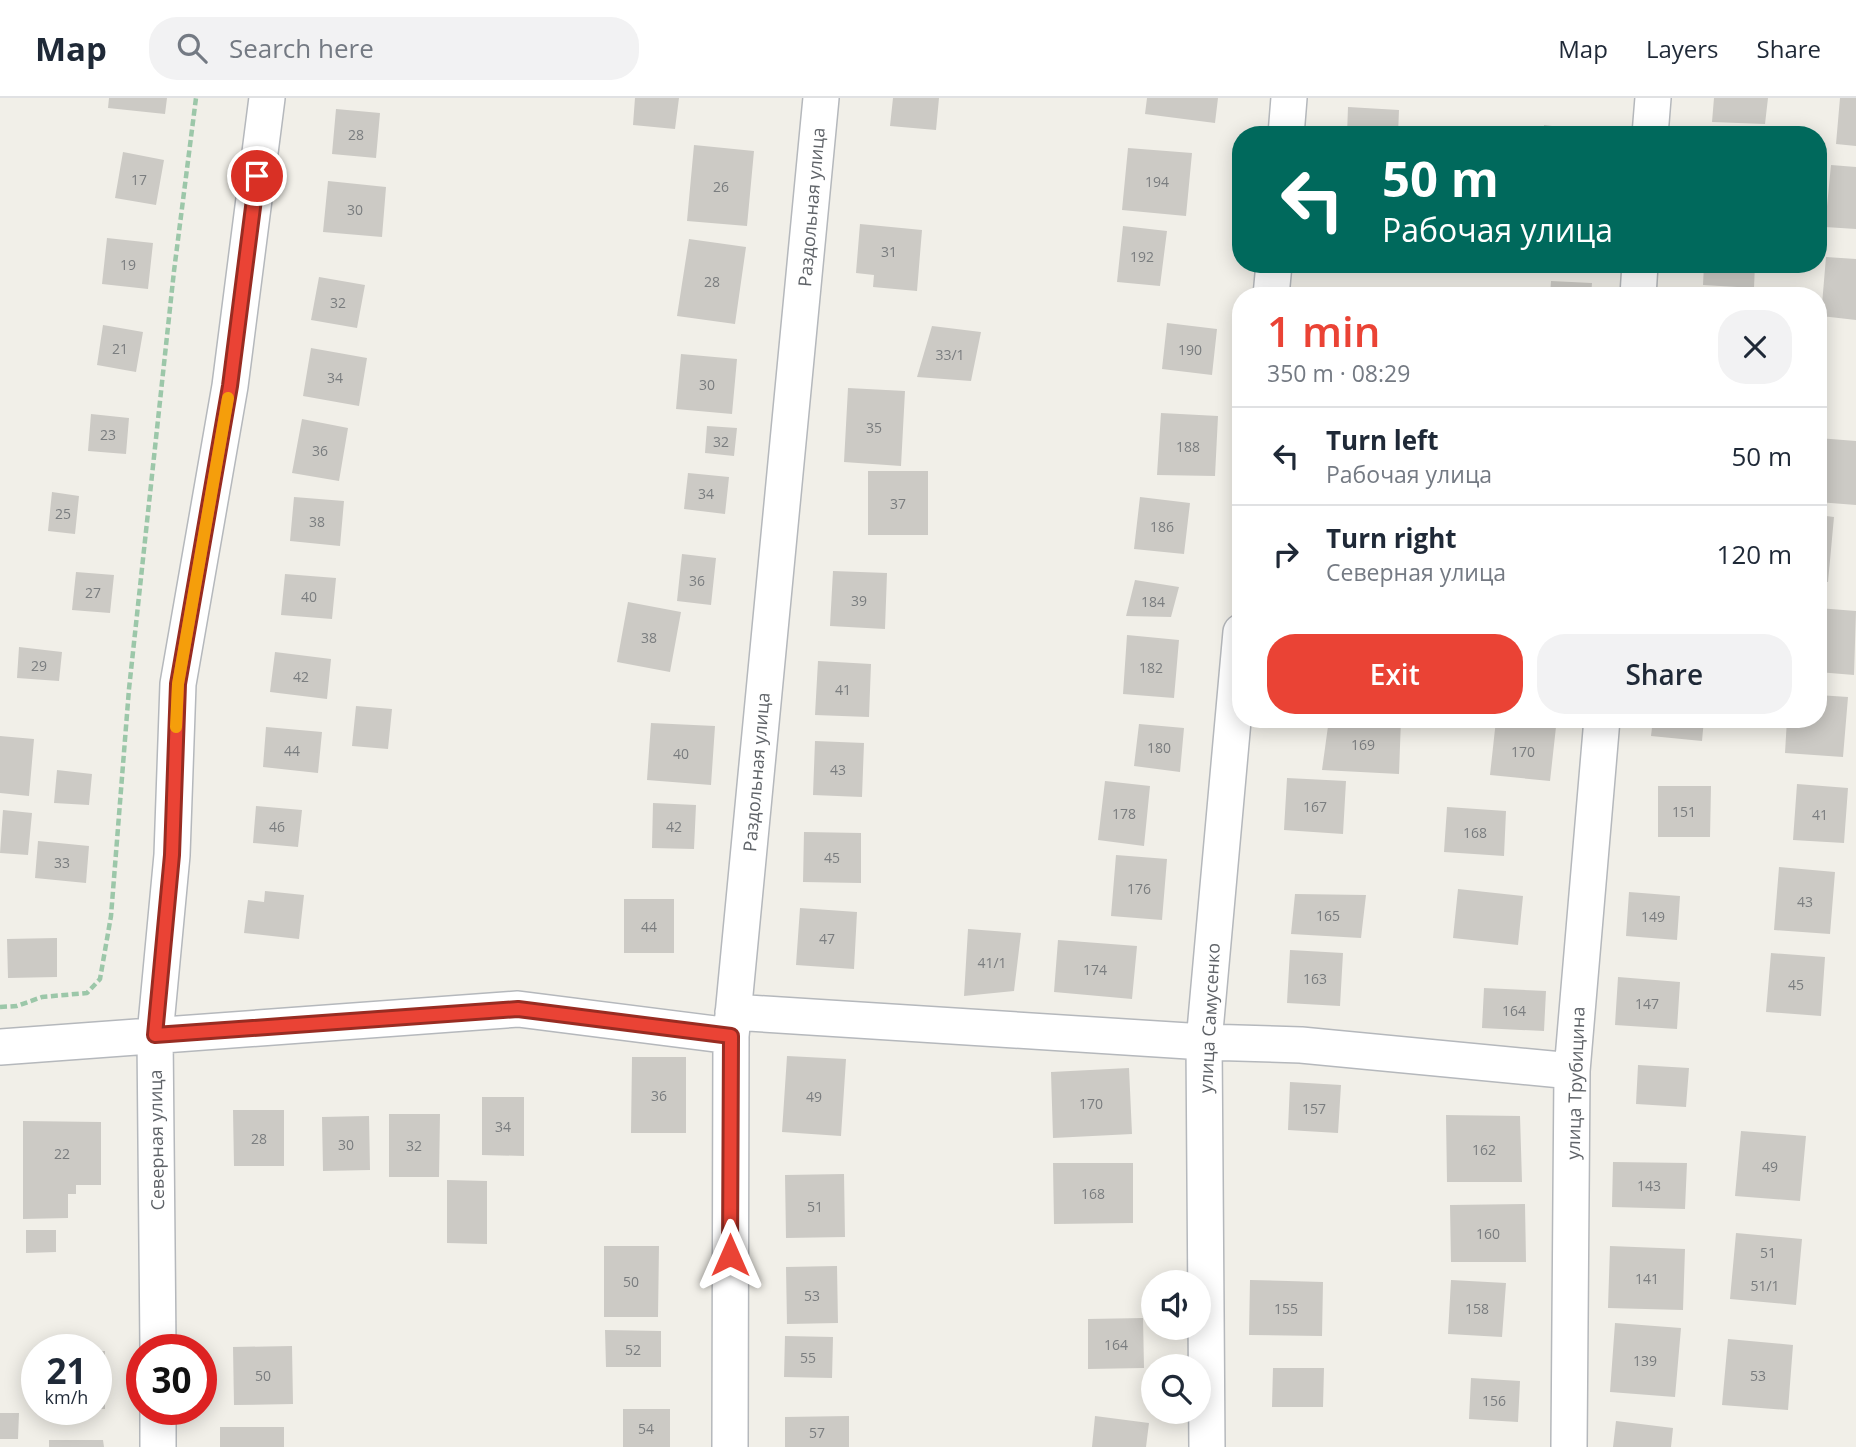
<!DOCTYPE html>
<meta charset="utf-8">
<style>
:root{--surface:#fff;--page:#f2f2f3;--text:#1f2937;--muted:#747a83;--line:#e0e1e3;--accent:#ea4335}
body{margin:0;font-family:"Open Sans",sans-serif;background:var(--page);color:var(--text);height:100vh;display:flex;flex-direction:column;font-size:26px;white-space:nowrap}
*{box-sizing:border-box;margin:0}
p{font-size:23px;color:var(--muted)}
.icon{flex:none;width:38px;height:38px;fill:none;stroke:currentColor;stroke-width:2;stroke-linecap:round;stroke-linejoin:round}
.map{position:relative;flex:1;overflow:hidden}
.sheet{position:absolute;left:1232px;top:189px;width:595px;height:441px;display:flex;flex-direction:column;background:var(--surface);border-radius:28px;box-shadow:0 4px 18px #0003}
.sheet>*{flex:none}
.banner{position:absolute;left:1232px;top:28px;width:595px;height:147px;border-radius:28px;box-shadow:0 4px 18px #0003;background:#00695c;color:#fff;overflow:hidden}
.buttons{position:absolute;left:1141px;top:1172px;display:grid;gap:14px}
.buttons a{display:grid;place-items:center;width:70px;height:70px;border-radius:50%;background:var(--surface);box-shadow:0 4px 18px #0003;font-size:35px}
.speed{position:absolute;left:21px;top:1236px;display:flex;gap:14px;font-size:35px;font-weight:700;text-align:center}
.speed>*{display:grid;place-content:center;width:91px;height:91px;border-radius:50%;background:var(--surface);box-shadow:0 4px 18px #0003;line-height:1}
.speed small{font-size:18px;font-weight:400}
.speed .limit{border:10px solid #d22;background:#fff;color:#111}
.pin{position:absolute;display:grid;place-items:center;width:60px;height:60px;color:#fff;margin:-30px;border:4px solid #fff;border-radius:50%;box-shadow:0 2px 7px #0007}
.me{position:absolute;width:77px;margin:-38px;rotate:0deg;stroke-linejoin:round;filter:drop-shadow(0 0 5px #0008)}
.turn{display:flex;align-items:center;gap:24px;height:147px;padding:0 35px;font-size:32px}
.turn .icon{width:91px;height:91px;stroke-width:2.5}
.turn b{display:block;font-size:49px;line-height:60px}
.round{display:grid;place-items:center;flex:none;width:74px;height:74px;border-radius:28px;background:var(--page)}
.summary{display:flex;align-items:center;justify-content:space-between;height:119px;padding:0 35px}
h1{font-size:42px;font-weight:600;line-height:52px;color:var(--accent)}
.action{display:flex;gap:14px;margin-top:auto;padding:14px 35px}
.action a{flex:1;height:80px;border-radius:28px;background:var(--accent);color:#fff;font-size:28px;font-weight:600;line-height:80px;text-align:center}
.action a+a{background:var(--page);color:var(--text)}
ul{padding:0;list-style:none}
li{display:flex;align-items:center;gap:21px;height:98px;padding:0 35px;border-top:2px solid var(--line)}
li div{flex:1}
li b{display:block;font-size:26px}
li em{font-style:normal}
header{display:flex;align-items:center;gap:42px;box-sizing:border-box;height:98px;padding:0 35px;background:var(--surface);border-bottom:2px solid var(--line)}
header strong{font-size:33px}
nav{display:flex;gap:38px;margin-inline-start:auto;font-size:24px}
.search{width:490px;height:63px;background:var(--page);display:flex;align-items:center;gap:18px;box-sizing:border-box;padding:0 24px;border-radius:28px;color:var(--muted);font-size:26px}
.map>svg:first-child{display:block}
</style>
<header>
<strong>Map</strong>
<div class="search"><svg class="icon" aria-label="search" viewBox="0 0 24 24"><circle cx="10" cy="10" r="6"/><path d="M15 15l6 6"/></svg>Search here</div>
<nav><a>Map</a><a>Layers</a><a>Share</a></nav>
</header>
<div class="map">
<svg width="1856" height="1349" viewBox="0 0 1856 1349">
<rect width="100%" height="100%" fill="#f1efe8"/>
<path fill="#cccac5" d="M109,0H167L165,16L108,10Z
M635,0H679L675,31L633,27Z
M893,0H939L936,32L890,28Z
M1147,0H1218L1215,25L1145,16Z
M1714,0H1768L1765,26L1712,24Z
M1840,0H1856V48L1836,46Z
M1348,9L1399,12L1398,37H1347Z
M336,11L380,15L376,60L332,56Z
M1544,27L1601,34V37H1543Z
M694,47L754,53L747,128L687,123Z
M1128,50L1192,55L1186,118L1122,112Z
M123,54L164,62L156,107L115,100Z
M1831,67L1856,69V131L1825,129Z
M328,83L386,89L382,139L323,134Z
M860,126L922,132L917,193L873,189L874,177L856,175Z
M1123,128L1167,133L1160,188L1117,184Z
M107,140L153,145L148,191L102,186Z
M689,141L746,149L735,226L677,218Z
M1826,159L1856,161V222L1821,218Z
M1704,166H1755L1754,190L1703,187Z
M319,179L365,187L357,230L311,222Z
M1551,183L1592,185L1591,198H1550Z
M1167,225L1217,231L1212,277L1162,271Z
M103,227L143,234L136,274L97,267Z
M932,228L981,234L971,283L917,279Z
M311,250L367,260L359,308L303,298Z
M681,256L737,261L732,316L676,311Z
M848,290L905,293L901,368L844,364Z
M1161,315L1218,318L1215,378L1157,377Z
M91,316L129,320L126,356L88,353Z
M302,321L348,330L339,383L292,375Z
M707,328L737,330L734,358L705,355Z
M1818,340L1856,343V407L1818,404Z
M868,373H928V437H868Z
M688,375L729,379L725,416L684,411Z
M52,394L79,398L75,436L48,433Z
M294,399L344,403L340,448L290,443Z
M1140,399L1190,405L1184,456L1134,451Z
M1818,417L1834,419L1828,484L1818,483Z
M682,456L716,460L711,507L677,503Z
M833,473L887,475L885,531L830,528Z
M76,474L114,477L110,515L72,512Z
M285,476L336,480L332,521L281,517Z
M1135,482L1179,489L1171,519L1126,518Z
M628,504L681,514L670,574L617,564Z
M1818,510L1856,513L1854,577L1818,574Z
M1127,537L1179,542L1174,600L1123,596Z
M19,549L62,554L59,583L17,580Z
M275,554L331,561L327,601L270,594Z
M818,563L871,566L869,619L815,617Z
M1818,597L1848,599L1843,659L1785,655L1787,621H1818Z
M356,608L392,611L388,651L352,648Z
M1329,621H1401L1399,676L1322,672Z
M1653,621H1704L1702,643L1651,638Z
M1496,622L1556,629L1550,683L1490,677Z
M651,625L715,628L711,687L647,682Z
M1139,626L1184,630L1180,674L1134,668Z
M266,629L322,634L318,675L263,669Z
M0,638L34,641L29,698L0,695Z
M815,643L864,645L862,699L813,697Z
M57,672L92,676L89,707L54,705Z
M1287,680L1346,683L1343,736L1284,732Z
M1105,683L1150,688L1144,748L1098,742Z
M1797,686L1848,690L1844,745L1793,742Z
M1658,688H1711L1710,739H1658Z
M653,705L696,707L694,751L652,750Z
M256,708L302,712L298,749L253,745Z
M1447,709L1506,713L1504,758L1444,754Z
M3,712L32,715L28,757L0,755Z
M804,734L861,735V785L803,784Z
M38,743L89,748L86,785L35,780Z
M1116,757L1167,761L1162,822L1111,818Z
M1779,769L1835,774L1830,836L1774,832Z
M1458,791L1523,798L1518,847L1453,840Z
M265,793L304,797L299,841L244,835L248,802L264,804Z
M1629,794L1680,798L1677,842L1626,838Z
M1295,796L1366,797L1361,840L1291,836Z
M624,801H674V855H624Z
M800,810L857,814L854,871L796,867Z
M968,831L1021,835L1014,893L964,898Z
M57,840V879L8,880L7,841Z
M1058,842L1137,848L1132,901L1054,894Z
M1290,852L1343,855L1340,908L1287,905Z
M1771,855L1825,859L1821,918L1766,914Z
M1618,879L1680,884L1677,931L1615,927Z
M1484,890L1546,893L1544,933L1482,930Z
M787,958L846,961L841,1038L782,1034Z
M632,959H686V1035H631Z
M1638,967L1689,970L1686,1009L1636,1006Z
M1129,970L1132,1036L1053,1040L1051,974Z
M1290,984L1341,987L1338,1035L1288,1032Z
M482,999H524V1058L482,1057Z
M233,1012H284V1068H234Z
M389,1016H440L439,1079H389Z
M1446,1017L1520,1018L1522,1084H1447Z
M369,1018L370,1072L323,1073L322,1019Z
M23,1023L101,1024V1087H76V1096H68V1120L23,1121Z
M1741,1033L1806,1038L1800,1103L1735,1098Z
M1613,1064L1687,1065L1685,1111L1612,1109Z
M1053,1065H1133V1125L1054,1126Z
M844,1076L845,1139L786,1140L785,1077Z
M447,1082L487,1083V1146L447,1145Z
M1525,1106L1526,1164H1451L1450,1107Z
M26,1132H56V1154L26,1155Z
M1736,1135L1802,1141L1796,1207L1730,1201Z
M604,1148H659L658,1219H604Z
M1610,1148L1685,1151L1683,1212L1608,1210Z
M837,1168L838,1225L787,1226L786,1169Z
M1250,1182L1323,1184L1322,1238L1249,1237Z
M1451,1182L1506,1185L1502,1239L1448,1236Z
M1143,1220L1144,1270L1088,1271V1221Z
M1615,1225L1681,1230L1675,1299L1610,1294Z
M605,1232L661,1233V1269H606Z
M785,1238L833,1239L832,1280L784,1279Z
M1728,1241L1793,1247L1788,1312L1722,1307Z
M292,1248L293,1306L234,1307L233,1249Z
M96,1253H105V1311H96Z
M1273,1270H1324L1323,1309H1272Z
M1471,1280L1520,1283L1518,1324L1469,1321Z
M623,1311H670V1349H623Z
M0,1315H19L18,1341H0Z
M849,1318V1349H785V1319Z
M1095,1318L1149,1325L1146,1349H1092Z
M1616,1323L1673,1330L1671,1349H1613Z
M220,1329H284V1349H220Z
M49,1342H103L104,1349H49Z"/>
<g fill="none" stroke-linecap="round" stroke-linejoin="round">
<defs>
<path id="minor" d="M1286,37L1289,0
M1650,37L1653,0
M1271,198L1274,166
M1638,198L1640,166
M733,914L1204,944L1301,947L1572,973
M0,949L518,911L731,938
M158,1251L155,937L172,757L178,586L230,288L267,0
M158,1311V1349
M730,1349L731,938L821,0
M1207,1349L1204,944L1241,534
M1569,1349L1572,973L1602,621"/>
</defs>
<use href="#minor" stroke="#b5b8bc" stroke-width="38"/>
<path stroke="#9cc7a9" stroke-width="4.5" stroke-dasharray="7 3.5" stroke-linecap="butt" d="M0,909L17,908L42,899L87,895L100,881L111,818L129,591L174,173L196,0"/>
<use href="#minor" stroke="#fff" stroke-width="35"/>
</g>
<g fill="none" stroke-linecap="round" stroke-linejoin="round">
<defs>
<path id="route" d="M257,78L230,288L178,586L172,757L155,937L518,911L731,938L730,1157"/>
</defs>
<use href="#route" stroke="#982c22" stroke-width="18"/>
<use href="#route" stroke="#ea4335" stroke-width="12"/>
<path stroke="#f59e0b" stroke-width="12" d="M176,629L178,586L228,300"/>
</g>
<g text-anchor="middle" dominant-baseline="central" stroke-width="5" stroke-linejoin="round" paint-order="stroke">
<g font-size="14" fill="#7a7d7f">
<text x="356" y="36">28</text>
<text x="139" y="81">17</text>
<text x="1157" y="83">194</text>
<text x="721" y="88">26</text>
<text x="355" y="111">30</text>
<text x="889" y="153">31</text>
<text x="1142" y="158">192</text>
<text x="128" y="166">19</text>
<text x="712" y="183">28</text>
<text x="338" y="204">32</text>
<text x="120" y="250">21</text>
<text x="1190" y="251">190</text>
<text x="950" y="256">33/1</text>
<text x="335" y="279">34</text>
<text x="707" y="286">30</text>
<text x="874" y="329">35</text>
<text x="108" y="336">23</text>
<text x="721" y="343">32</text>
<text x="1188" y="348">188</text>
<text x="320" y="352">36</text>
<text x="706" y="395">34</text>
<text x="898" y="405">37</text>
<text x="63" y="415">25</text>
<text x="317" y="423">38</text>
<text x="1162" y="428">186</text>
<text x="697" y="482">36</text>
<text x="93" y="494">27</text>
<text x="309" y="498">40</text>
<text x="859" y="502">39</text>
<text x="1153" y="503">184</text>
<text x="649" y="539">38</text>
<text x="39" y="567">29</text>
<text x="1151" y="569">182</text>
<text x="301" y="578">42</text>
<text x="843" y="591">41</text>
<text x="1363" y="646">169</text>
<text x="1159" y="649">180</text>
<text x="292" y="652">44</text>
<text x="1523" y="653">170</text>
<text x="681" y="655">40</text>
<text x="838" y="671">43</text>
<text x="1315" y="708">167</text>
<text x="1684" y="713">151</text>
<text x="1124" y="715">178</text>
<text x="1820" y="716">41</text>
<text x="277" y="728">46</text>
<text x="674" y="728">42</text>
<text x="1475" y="734">168</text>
<text x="832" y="759">45</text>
<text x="62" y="764">33</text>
<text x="1139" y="790">176</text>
<text x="1805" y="803">43</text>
<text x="1328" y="817">165</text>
<text x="1653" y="818">149</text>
<text x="649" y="828">44</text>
<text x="827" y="840">47</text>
<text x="992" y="864">41/1</text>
<text x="1095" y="871">174</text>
<text x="1315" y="880">163</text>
<text x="1796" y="886">45</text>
<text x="1647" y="905">147</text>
<text x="1514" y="912">164</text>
<text x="659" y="997">36</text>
<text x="814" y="998">49</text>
<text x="1091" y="1005">170</text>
<text x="1314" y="1010">157</text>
<text x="503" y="1028">34</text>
<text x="259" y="1040">28</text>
<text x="346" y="1046">30</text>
<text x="414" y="1047">32</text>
<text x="1484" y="1051">162</text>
<text x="62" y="1055">22</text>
<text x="1770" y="1068">49</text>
<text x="1649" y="1087">143</text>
<text x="1093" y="1095">168</text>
<text x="815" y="1108">51</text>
<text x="1488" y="1135">160</text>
<text x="1768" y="1154">51</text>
<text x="1647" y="1180">141</text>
<text x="631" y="1183">50</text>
<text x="1765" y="1187">51/1</text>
<text x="812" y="1197">53</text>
<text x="1286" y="1210">155</text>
<text x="1477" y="1210">158</text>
<text x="1116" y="1246">164</text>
<text x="633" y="1251">52</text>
<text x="808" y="1259">55</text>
<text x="1645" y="1262">139</text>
<text x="263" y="1277">50</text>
<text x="1758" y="1277">53</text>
<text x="1494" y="1302">156</text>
<text x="646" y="1330">54</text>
<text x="817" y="1334">57</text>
</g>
<g font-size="18" fill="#5f6368" stroke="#fff">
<text transform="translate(811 109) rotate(-85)">Раздольная улица</text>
<text transform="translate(756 674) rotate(-85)">Раздольная улица</text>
<text transform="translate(1209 920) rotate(-87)">улица Самусенко</text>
<text transform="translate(1575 985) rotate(-88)">улица Трубицина</text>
<text transform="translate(156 1042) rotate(-91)">Северная улица</text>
</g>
</g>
</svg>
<div class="buttons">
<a><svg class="icon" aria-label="sound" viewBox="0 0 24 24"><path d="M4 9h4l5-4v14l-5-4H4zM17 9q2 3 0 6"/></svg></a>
<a><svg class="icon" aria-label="search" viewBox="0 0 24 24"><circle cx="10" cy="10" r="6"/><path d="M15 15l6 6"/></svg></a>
</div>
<div class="speed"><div>21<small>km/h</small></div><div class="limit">30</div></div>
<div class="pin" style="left:257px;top:78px;background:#d93025"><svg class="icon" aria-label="arrive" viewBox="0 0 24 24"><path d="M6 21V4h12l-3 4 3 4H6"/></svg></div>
<svg class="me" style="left:730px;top:1157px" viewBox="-20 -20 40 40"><path d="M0-17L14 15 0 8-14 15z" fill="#ea4335" stroke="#fff" stroke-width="4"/></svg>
<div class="banner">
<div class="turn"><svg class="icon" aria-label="left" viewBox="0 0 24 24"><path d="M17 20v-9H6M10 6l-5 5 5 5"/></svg><div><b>50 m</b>Рабочая улица</div></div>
</div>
<section class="sheet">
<div class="summary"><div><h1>1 min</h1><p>350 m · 08:29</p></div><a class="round"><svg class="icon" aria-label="close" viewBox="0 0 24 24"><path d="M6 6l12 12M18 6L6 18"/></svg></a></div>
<ul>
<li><svg class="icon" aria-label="left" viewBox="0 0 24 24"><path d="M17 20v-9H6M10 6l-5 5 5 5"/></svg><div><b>Turn left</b><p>Рабочая улица</p></div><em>50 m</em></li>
<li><svg class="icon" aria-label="right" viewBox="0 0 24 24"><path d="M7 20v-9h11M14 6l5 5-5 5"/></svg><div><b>Turn right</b><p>Северная улица</p></div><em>120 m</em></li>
</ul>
<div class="action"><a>Exit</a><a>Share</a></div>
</section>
</div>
